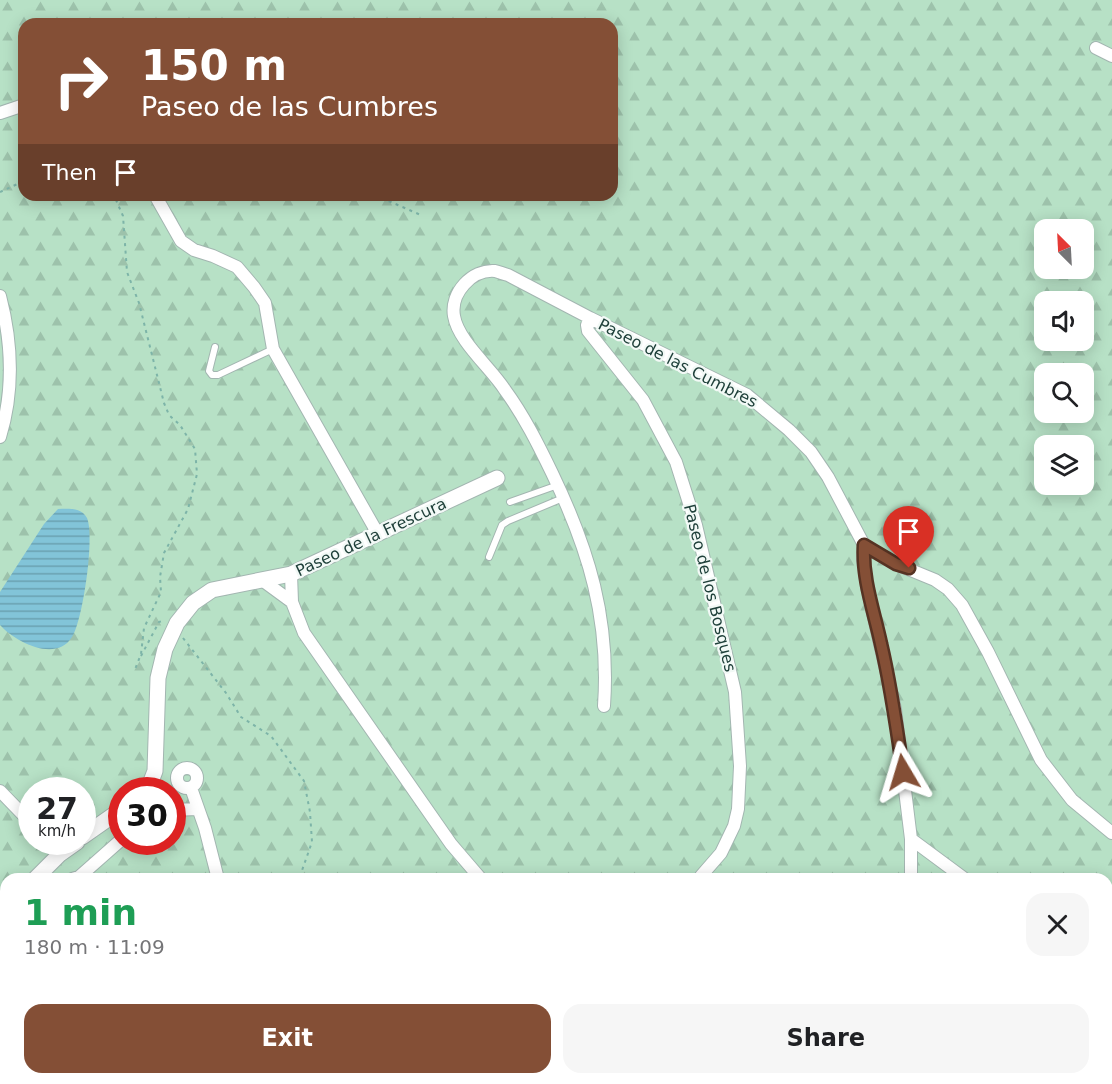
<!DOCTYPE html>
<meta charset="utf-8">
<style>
:root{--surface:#fff;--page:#f6f6f6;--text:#202124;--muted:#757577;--accent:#844f36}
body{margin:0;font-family:"DejaVu Sans",sans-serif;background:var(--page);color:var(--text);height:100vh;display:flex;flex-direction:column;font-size:22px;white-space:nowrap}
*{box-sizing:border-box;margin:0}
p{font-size:20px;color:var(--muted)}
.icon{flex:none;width:33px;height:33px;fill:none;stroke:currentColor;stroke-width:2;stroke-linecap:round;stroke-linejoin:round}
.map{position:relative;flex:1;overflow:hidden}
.drawer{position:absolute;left:0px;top:873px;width:1113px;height:212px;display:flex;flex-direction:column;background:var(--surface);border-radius:18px 18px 0 0;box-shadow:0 3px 15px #0003}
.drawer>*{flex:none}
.banner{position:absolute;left:18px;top:18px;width:600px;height:183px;border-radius:18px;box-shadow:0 3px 15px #0003;background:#844f36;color:#fff;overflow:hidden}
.needle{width:39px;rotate:336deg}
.tools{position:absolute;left:1034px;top:219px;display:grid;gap:12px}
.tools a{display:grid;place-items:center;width:60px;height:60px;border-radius:12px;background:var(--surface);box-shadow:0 3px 15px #0003;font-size:30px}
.speed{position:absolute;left:18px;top:777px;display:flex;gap:12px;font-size:30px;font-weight:700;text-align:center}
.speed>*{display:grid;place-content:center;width:78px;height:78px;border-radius:50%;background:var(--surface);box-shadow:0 3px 15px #0003;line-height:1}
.speed small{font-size:15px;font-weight:400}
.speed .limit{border:9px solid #d22;background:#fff;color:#111}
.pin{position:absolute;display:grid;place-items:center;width:51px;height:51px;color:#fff;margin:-62px -26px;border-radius:50% 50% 50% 0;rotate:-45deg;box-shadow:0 0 6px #0007}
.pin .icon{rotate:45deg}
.me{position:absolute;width:66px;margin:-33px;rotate:353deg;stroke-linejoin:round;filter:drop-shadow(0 0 4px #0008)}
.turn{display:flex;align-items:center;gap:21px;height:126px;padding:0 24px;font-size:27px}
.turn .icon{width:78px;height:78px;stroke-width:2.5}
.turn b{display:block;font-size:42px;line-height:51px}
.then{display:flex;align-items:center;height:57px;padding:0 24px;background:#0003;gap:12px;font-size:22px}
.round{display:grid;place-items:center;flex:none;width:63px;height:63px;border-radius:18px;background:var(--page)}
.headline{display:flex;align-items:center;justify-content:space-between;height:102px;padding:0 24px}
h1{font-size:36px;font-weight:700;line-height:45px;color:#1e9e55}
.action{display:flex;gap:12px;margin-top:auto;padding:12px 24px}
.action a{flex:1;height:69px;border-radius:18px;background:var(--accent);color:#fff;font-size:24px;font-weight:700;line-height:69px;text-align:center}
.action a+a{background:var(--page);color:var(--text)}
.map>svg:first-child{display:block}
</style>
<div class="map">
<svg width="1112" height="1084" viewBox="0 0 1112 1084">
<defs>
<pattern id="forest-firs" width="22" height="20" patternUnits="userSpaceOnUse" patternTransform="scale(1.5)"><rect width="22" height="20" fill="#b7e1c6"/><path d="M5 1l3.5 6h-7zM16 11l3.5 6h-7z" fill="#9dc2ab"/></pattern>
<pattern id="water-rules" width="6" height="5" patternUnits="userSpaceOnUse" patternTransform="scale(1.5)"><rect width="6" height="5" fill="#82c4d8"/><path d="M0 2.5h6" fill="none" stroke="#6aa1b0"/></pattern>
</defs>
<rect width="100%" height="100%" fill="#e1ede9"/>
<path fill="url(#forest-firs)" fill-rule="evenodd" d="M0,0H1112V1084H0ZM24,24H612V195H24ZM1044,230H1083V268H1044ZM1044,302H1083V340H1044ZM1044,374H1083V412H1044ZM1044,446H1083V484H1044ZM32,790H82V842H32ZM122,790H172V842H122ZM6,879H1107V1078H6Z"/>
<path fill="url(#water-rules)" d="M58,509C68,509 81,507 87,518C95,536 83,620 72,637C56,663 15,642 0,625V592L44,524Z"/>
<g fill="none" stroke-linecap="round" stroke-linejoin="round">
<defs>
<path id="service" d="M215,347L209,371L212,375H218L273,349
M510,502L558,485
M489,557L502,525L508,521L563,498"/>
<path id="minor" d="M1096,48L1112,56
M0,113L24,105
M155,195L181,241L194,250L213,256L237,267L254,287L265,303L273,349L378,534
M0,296C12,342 14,391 0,437
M590,318L587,325L588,331L643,400L676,462L696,525L735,692L740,766L738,809L734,826L721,853L701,876
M864,545L863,561L867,587L895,709L911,839V879
M291,574L292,602L304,633L451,844L481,879
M262,580L292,602
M604,706C610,619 589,550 552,473C538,444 524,416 505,390C491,368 458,341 454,316C450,293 472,269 495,271C499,272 504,274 508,275L590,318L747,395L789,430L811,452L828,477L864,545L896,564L935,580L948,589L962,605L988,652L1041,760L1072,800L1112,833
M177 778a10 10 0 1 1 20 0a10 10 0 1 1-20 0Z
M191,788L205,828L218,879
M0,791L32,824
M172,810L198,809
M911,839L965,879
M48,842L60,854
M72,879L79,877L122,839
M0,929L6,932
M167,1078L171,1084
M197,1078L203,1084
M277,1078L282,1084
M294,1078L301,1084
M539,1078V1084
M1084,1078L1085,1084
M800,1084V1078"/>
<path id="tertiary" d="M144,790L150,784L155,771L158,678L165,649L177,623L193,603L212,590L291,574L497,478
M82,837L122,809
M35,879L60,854L77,842
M0,911L6,906"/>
</defs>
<use href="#service" stroke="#a3b6b1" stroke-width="8"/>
<use href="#minor" stroke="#a3b6b1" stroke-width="14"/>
<use href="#tertiary" stroke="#a3b6b1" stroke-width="17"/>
<path stroke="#7db4a8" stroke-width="2" stroke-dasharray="3 4.5" stroke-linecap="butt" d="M0,192L24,181
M110,195L116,200L123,216L127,272L139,303L164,403L169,415L180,425L195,449L197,474L188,509L164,553L160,577L161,592L144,628L141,654L134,672
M375,195L423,216
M183,638L226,693L241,717L271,736L304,781L310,812L312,842L299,879
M141,656L159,622L165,620
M0,1027L6,1026
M85,1078L90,1084
M382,1078L385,1084"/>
<use href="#service" stroke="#fff" stroke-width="6"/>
<use href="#minor" stroke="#fff" stroke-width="12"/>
<use href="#tertiary" stroke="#fff" stroke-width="15"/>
</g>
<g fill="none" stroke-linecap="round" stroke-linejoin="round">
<defs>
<path id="route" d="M903,772C897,729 891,686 881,644C874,611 862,579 864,545L896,564L909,568"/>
</defs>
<use href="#route" stroke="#563323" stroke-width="15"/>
<use href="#route" stroke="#844f36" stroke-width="10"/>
</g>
<g text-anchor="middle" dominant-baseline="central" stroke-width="4.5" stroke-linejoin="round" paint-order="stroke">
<g font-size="16" fill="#1f403a" stroke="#f2f9f6">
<text transform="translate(678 363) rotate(27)">Paseo de las Cumbres</text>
<text transform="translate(371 537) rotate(-25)">Paseo de la Frescura</text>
<text transform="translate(710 588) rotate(76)">Paseo de los Bosques</text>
</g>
</g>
</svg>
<div class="tools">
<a><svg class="needle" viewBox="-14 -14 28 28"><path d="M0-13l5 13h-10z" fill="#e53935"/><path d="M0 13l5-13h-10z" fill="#757577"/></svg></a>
<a><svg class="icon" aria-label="sound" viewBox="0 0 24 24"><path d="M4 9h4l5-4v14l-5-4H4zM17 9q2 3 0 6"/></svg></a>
<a><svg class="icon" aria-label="search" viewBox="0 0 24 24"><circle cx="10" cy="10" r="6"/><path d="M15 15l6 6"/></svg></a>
<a><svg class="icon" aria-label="layers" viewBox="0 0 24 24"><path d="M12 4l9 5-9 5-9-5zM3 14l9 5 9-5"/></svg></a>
</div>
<div class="speed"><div>27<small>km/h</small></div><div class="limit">30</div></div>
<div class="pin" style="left:909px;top:568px;background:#d93025"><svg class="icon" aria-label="arrive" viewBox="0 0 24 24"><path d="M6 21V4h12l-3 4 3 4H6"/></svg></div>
<svg class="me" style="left:903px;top:772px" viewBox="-20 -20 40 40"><path d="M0-17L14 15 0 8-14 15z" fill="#844f36" stroke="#fff" stroke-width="4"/></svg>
<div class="banner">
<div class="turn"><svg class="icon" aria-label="right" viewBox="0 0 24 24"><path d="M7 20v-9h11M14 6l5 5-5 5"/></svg><div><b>150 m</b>Paseo de las Cumbres</div></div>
<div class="then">Then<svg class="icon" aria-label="arrive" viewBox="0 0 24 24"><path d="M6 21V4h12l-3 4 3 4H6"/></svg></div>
</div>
<section class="drawer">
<div class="headline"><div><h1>1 min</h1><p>180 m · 11:09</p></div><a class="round"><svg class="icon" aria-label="close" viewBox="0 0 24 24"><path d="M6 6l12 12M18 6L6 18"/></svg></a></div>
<div class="action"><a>Exit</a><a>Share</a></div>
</section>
</div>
